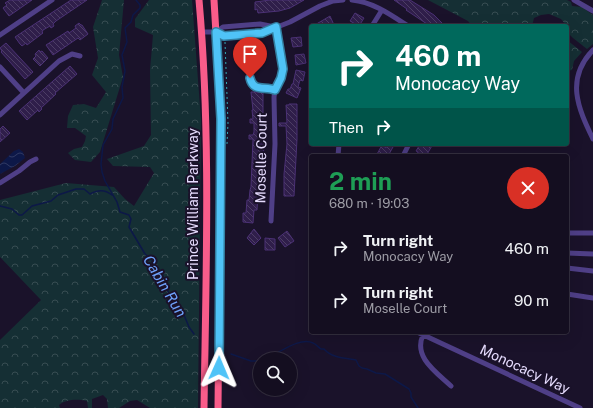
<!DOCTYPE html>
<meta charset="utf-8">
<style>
:root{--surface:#140e20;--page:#211c2d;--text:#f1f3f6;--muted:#9d9ca5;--line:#332e3e}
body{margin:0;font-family:"Public Sans",sans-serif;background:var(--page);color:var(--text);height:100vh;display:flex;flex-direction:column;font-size:15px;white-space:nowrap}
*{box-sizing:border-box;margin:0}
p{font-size:13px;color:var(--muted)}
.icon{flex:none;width:22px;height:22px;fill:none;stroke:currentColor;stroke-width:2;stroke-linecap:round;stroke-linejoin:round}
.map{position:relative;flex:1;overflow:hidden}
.drawer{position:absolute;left:309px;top:154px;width:260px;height:180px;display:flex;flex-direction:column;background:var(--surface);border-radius:4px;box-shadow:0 4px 16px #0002,0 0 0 1px var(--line)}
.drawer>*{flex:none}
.banner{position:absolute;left:309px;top:24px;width:260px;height:122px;border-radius:4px;box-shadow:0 4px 16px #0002,0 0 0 1px var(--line);background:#00695c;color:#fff;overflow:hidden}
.controls{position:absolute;left:253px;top:352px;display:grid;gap:8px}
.controls a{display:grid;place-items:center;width:44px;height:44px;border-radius:50%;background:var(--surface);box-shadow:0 4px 16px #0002,0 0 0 1px var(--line);font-size:20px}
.pin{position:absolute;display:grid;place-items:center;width:34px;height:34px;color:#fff;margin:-41px -17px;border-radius:50% 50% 50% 0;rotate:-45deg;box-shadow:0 0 4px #0007}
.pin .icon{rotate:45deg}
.me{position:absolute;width:44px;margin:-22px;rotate:1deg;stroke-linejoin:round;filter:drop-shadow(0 0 3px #0008)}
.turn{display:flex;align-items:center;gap:14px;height:84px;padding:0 20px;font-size:18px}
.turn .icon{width:52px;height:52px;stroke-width:2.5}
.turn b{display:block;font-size:28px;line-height:34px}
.then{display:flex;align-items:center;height:38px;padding:0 20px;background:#0003;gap:8px;font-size:15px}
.round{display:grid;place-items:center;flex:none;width:42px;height:42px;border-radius:21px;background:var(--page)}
.headline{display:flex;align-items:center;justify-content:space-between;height:68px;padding:0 20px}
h1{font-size:24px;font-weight:700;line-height:30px;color:#1e9e55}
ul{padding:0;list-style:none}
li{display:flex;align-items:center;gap:12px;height:52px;padding:0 20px}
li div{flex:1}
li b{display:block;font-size:15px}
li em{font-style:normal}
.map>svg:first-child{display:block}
</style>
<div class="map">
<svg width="593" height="408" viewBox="0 0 593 408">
<defs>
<pattern id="forest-crowns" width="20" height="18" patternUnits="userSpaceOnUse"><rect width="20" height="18" fill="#152f34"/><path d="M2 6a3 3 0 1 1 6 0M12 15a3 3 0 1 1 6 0" fill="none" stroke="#374d52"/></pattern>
<pattern id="water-waves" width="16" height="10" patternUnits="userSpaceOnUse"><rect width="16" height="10" fill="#0d1848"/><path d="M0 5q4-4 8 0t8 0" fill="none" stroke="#303963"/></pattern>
<pattern id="building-back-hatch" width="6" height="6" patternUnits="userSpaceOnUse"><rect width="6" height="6" fill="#2f1e4a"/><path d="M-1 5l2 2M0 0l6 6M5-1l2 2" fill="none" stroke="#4d3e65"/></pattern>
</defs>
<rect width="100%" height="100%" fill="#1a122a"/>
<path fill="url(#forest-crowns)" d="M102,0H124L119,55L123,77L100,152L91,162L75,160L68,153L74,149L82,147L85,141L86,136L75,128H67L68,116L73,105L84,104L96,108L106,92L92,75L98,58L93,27Z
M149,0H192L201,120L198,408H150L137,400L130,401L119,408H108L107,399L103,395L92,399V408H88L87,401C78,399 66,399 59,405L60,408H0V340L41,300L0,257V200L66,183L114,187L125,199L134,206L154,173L150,167L113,166L107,159L144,146L151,135L150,70L153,35L135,27V19Z
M428,0H567L571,2L572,6L582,7L593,15V44L587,49L573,38L568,33L567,26L561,19L549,14L541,15L534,18L532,26H472L468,21Z
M567,40L582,52L574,61L572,70L567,71Z"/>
<path fill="url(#water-waves)" d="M252,53H259L262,60L261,68L256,71L248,61V59Z
M19,149L23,152L25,158L15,166L0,174V164L14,151Z"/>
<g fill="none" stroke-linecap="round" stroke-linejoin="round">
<path stroke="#0d1848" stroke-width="1.5" d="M136,0L140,5V8L133,15L131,22L125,28L127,42L122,55L125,71L122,87L123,98L113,119L112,129L103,145L101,164L102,172L105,181L117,202L120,212L129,215L131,219L129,227L145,254L152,260L155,269L163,276L170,297L175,306L184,315L189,327L194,334
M0,206L12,209L19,215H22L32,206L51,201L58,195L76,189H84L90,194C98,190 104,189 112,195
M231,354L251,361H260
M265,359C278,354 300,336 313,343C316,344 318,347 321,349H324C332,358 344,358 356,360L359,366L362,368L367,369L376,373L385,374L409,389L411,393V397L418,408"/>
</g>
<path fill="url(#building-back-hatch)" stroke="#4b3175" d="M10,0H32L9,16L3,8L7,5L5,3Z
M71,0H87L56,21L53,24L54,26L51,28L50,26L43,30L42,32L43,33L27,45L26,43L22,46L20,44L15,37Z
M270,0H304L290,8L279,11L258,13L257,9L255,10V2Z
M394,0H410L434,15L445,26H430L427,23V24L406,10L407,9Z
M355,13L364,18L359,26L350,21Z
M330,16L334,25L332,26H313Z
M79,23L81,25H82L88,34L80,40L78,38L53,55L46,45L68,31L69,33L76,28L75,26Z
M301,37L302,46L293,47L291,38Z
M6,43L33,72L25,79L1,52L2,51L0,48Z
M39,50L40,52L42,51L48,58L40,66L33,59L36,56L35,54Z
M304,54L306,63L296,65L295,55Z
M70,66L77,74L55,93L56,94L41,108L42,109L39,112L38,110L27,120L19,111Z
M296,70L305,72L303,81L300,80L298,87L301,88L297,98L286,93L288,89H290L292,84H293Z
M251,92H263V124H262V132H264V140L262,192L261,194H258L257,210H254L253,223L243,222V213H246L247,200H249L250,190L251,187L253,139H249V135H253L254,132V123H250V119H253L252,110H253Z
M289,104H297V139L294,196H284V174L287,144L286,126H279V123H287L286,105H289Z
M3,126L10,133L0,142V129Z
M387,144L393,147L388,156H376L382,145L386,148Z
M422,144H433L426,156H417L418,152L416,151L419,146L420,147Z
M254,229L261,238L254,245L247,238Z
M287,231L294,241L285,247L278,238Z
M265,238L275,239V250H265Z"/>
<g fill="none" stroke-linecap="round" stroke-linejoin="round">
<path stroke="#35a9b9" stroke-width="1" stroke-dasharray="2 3" stroke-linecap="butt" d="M225,42L228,123L227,144"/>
<path stroke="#4f3f87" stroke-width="5" d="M352,0C373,2 391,15 408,26
M574,0L593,11
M372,26L382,10
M202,32H216L223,27L260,24L275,27
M216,32L224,37L262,33L290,22L320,6L333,1L343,0
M0,35L52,0
M593,50C565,79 578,108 593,139
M0,67L24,93
M250,78C253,92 264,86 275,90
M0,115L59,61L72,54L80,56
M338,156L339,144
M403,156L409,144
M0,183L19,171L30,162L36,159
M271,221L275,144L274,97C275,88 280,82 282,73C285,59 279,41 276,27
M567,233H593
M567,253L593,254
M567,268L593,271
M567,294L593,298
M417,332L580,408
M423,335C413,357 436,372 451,386"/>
<path stroke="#f95c8a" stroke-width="7" d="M199,0C211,136 206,272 204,408
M214,0L221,119L218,408"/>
</g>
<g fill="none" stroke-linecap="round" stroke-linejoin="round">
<defs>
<path id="route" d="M219,368L221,119L216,32L224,36L262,33L276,27L283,69L281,78L275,90C264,86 253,92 250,78"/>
</defs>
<use href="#route" stroke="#337fa1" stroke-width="10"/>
<use href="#route" stroke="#4fc3f7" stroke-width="7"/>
</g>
<g text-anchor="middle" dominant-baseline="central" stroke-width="4" stroke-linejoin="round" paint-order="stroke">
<g font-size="14" fill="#e6dcfe" stroke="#1a122a">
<text transform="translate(261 158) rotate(-89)">Moselle Court</text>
<text transform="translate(193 204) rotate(-90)">Prince William Parkway</text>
<text transform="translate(525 369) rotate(25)">Monocacy Way</text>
</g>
<g font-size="15" font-style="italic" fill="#6ea0fa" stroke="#1a122a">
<text transform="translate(165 286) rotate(59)">Cabin Run</text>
</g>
</g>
</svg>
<div class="controls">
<a><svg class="icon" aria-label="search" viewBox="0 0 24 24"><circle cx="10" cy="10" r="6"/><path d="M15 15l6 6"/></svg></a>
</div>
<div class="pin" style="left:250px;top:78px;background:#d93025"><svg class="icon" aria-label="arrive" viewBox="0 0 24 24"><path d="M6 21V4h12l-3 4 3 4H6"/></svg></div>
<svg class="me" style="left:219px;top:368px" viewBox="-20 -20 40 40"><path d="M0-17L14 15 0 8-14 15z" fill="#4fc3f7" stroke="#fff" stroke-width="4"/></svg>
<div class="banner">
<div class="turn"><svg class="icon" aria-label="right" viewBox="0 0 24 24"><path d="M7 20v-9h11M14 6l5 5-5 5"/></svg><div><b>460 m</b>Monocacy Way</div></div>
<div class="then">Then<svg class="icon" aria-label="right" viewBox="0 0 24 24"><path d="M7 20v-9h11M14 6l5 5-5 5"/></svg></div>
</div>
<section class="drawer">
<div class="headline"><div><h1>2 min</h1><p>680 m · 19:03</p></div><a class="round" style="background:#d93025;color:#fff"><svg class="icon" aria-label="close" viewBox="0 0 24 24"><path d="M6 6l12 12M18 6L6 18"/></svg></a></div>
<ul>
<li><svg class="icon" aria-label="right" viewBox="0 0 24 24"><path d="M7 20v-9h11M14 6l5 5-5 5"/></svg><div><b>Turn right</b><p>Monocacy Way</p></div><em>460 m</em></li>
<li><svg class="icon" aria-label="right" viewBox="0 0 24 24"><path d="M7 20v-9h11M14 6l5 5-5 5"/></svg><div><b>Turn right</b><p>Moselle Court</p></div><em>90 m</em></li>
</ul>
</section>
</div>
